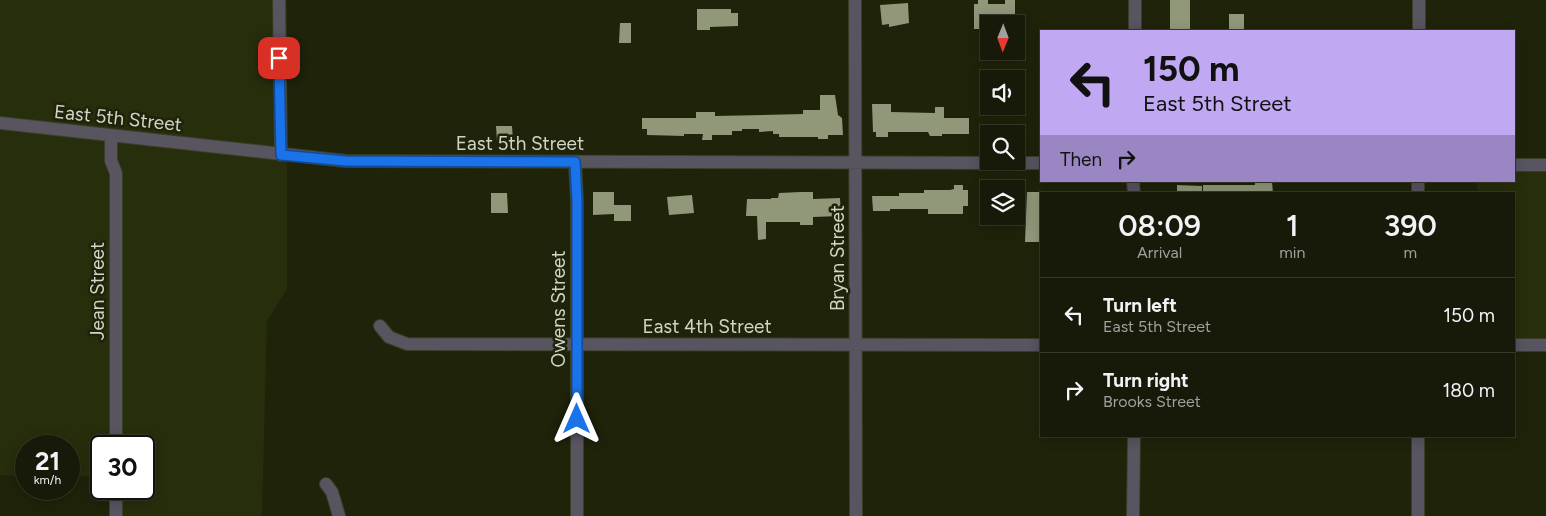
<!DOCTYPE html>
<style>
:root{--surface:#171a08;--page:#242716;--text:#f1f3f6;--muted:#9ea19c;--line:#363829}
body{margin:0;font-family:Figtree,sans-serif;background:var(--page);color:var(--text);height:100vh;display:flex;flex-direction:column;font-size:19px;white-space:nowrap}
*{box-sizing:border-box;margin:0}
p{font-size:16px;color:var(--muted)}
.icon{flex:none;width:28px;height:28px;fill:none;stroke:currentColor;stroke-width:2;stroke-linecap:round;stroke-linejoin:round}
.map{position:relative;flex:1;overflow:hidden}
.panel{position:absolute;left:1040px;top:192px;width:475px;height:245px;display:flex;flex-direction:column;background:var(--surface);border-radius:0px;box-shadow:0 2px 12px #0003,0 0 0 1px var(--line)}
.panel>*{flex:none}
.hud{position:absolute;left:1040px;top:30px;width:475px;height:152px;border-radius:0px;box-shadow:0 2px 12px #0003,0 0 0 1px var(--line);background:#c1a8f3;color:#111;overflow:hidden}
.needle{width:32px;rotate:181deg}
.fabs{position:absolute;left:980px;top:15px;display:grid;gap:10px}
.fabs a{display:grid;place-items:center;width:45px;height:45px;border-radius:0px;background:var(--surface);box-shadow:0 2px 12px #0003,0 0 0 1px var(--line);font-size:25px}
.speed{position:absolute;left:15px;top:435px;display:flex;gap:10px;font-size:25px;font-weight:700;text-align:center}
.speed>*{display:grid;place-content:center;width:65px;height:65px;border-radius:50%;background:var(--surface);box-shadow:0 2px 12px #0003,0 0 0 1px var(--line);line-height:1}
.speed small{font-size:12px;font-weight:400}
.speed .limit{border:2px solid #111;border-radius:8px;background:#fff;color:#111}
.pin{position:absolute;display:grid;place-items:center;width:42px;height:42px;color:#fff;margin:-21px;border-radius:10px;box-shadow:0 2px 8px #0006}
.me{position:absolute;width:55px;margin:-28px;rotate:0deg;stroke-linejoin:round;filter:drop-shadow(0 0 4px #0008)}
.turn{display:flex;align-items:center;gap:18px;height:105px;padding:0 20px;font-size:22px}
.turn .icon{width:65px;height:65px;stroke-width:2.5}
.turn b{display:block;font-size:35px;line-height:42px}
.then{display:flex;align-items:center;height:48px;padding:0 20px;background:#0003;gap:10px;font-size:19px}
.eta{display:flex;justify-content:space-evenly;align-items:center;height:85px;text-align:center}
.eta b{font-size:30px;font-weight:600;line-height:35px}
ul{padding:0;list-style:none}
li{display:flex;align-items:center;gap:15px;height:75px;padding:0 20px;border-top:1px solid var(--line)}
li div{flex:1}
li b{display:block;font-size:19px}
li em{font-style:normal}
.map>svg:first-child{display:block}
</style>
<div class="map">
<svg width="1546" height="516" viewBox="0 0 1546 516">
<rect width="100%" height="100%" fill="#1f230a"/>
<path fill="#272e0c" d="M0,0H287V289L267,321L262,516H109L110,489H144V446H101V477L69,476V446H26V476L0,475Z
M1514,171H1546V352L1514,351V194H1477V181H1514Z"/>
<path fill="#91987a" d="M978,0H988V4H1005V0H1015V24H989L984,25V29H974V4H978Z
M1170,0H1190V31H1170Z
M908,3L909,23L889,27V24L882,25L880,5Z
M697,9H731V13H738V26L710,27V30H697Z
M1229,14H1244V31H1229Z
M620,23H631V43H619Z
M820,95H835L838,115L842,118L843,135H828V139H818V137H779V134H773V131L759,132V129H742V131H732V135H712V140H702L703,134H684V136L647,135V129H642V118H696V112H715V116L803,114V110H820Z
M872,104H891V112L935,113V107H944V118H969V134H942V136H930L928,132H888V137H876V132H873Z
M496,126H512L513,141H497Z
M1255,181H1272L1273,194H1203V185H1255Z
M954,185H963V190H968V206H963V214H928V209H890V211H873L872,196H899V193H924V190H950L954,189Z
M1177,185L1202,186V194H1177Z
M593,192H614V205H631V221H614V214L593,215Z
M801,192H813V199L840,198L841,216L813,217V225H800V222H766V239L758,240L757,216H746L747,199H771V198H778L779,193Z
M1027,192H1041V242H1025Z
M491,193H507L508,213H491Z
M692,195L694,213L669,215L667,197Z"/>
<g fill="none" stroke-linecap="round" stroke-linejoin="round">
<defs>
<path id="minor" d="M279,0L281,155
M855,0L856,516
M1135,0V31
M1419,31V0
M0,123L346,161L1041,163
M111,137V161L116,173V446
M575,162L577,201V516
M1514,165H1546
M1133,181L1134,194
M1418,194V181
M380,326L389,337L407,344L1041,345
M1514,345H1546
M326,484L332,492L339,516
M116,489V516
M1133,516L1134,436
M1418,516V436"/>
</defs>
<use href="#minor" stroke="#3b3f28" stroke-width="14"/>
<use href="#minor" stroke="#585460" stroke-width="12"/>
</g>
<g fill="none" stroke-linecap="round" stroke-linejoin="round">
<defs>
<path id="route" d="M279,58L281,155L346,161L575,162L577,201V419"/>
</defs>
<use href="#route" stroke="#114b97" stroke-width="12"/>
<use href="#route" stroke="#1a73e8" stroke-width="9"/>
</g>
<g text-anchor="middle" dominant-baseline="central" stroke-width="5" stroke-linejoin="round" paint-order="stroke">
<g font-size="19" fill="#d1d5c5" stroke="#1f230a">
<text transform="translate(118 118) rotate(6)">East 5th Street</text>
<text x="520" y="143">East 5th Street</text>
<text transform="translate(837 258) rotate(-90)">Bryan Street</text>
<text transform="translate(97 291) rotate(-90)">Jean Street</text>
<text transform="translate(558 309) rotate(-90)">Owens Street</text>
<text x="707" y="326">East 4th Street</text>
</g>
</g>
</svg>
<div class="fabs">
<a><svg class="needle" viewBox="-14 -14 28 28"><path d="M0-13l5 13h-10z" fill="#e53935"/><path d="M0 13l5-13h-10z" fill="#9ea19c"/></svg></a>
<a><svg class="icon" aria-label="sound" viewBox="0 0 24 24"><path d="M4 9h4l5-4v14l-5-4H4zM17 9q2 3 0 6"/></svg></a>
<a><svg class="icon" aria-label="search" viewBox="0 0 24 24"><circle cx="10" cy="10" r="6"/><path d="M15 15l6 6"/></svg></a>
<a><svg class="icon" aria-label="layers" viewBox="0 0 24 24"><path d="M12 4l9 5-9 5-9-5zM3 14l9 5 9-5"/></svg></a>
</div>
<div class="speed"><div>21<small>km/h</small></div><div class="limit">30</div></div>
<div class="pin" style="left:279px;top:58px;background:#d93025"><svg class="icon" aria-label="arrive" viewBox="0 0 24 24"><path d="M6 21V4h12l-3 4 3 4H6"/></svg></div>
<svg class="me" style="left:577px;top:419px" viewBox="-20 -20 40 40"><path d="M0-17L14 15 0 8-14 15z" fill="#1a73e8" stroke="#fff" stroke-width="4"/></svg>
<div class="hud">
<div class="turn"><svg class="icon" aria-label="left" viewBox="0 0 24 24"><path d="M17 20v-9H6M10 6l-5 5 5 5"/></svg><div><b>150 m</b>East 5th Street</div></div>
<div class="then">Then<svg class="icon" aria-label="right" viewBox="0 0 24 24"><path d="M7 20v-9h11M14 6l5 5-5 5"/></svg></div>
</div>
<section class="panel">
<div class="eta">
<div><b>08:09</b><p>Arrival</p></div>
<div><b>1</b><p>min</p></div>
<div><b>390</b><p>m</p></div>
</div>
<ul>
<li><svg class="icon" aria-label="left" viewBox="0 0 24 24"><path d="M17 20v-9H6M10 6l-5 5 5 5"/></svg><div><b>Turn left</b><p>East 5th Street</p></div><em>150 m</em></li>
<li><svg class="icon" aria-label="right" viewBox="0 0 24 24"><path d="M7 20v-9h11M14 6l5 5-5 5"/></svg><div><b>Turn right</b><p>Brooks Street</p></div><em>180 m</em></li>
</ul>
</section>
</div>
